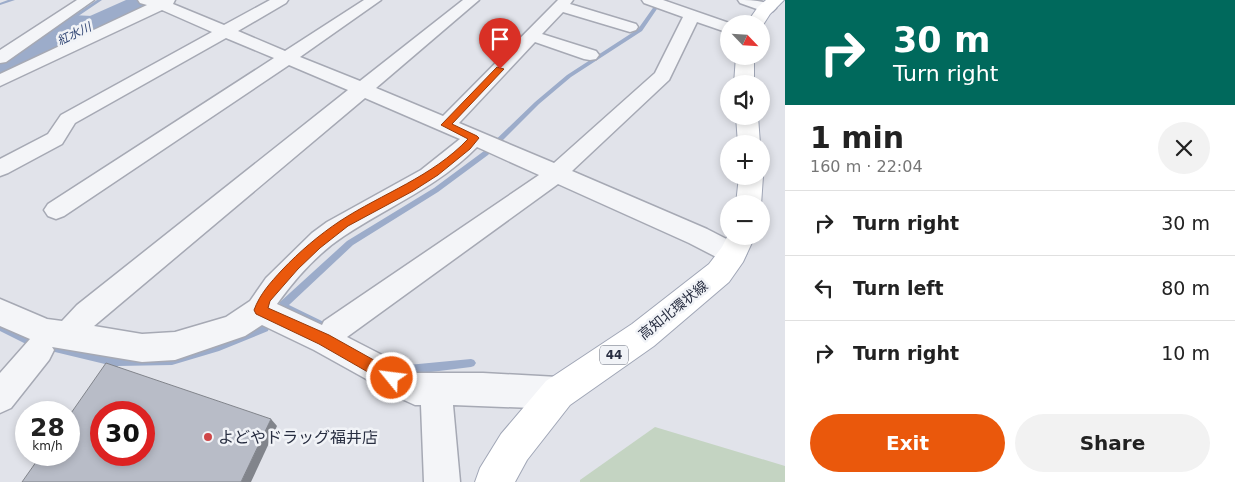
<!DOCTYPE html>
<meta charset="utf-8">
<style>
:root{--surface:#fff;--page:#f2f2f2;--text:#222;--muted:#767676;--line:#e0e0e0;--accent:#ea580c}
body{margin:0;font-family:"DejaVu Sans","Noto Sans JP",sans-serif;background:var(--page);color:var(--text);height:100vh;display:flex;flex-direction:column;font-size:19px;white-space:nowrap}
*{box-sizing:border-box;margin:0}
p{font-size:16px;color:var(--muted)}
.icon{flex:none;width:28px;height:28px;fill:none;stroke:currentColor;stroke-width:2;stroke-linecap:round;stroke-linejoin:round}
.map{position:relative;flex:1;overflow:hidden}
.details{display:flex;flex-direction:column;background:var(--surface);width:450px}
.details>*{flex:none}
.hud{background:#00695c;color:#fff;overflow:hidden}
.needle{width:32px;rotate:115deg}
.buttons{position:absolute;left:720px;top:15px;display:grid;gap:10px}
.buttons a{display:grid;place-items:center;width:50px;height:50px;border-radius:50%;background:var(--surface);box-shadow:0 2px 8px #0003;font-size:25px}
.speed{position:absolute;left:15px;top:401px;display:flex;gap:10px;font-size:25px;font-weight:700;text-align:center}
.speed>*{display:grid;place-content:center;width:65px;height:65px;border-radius:50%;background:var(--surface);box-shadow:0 2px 8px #0003;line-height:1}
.speed small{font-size:12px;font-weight:400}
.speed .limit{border:8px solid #d22;background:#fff;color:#111}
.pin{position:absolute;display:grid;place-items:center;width:42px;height:42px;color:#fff;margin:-51px -21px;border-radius:50% 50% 50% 0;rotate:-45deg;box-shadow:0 0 5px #0007}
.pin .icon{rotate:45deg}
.me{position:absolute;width:55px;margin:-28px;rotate:299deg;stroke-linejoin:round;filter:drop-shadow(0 0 4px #0008)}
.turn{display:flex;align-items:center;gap:18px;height:105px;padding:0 25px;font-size:22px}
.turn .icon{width:65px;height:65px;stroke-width:2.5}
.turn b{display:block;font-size:35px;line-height:42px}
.round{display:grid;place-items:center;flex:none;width:52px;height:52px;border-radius:26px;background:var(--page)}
.overview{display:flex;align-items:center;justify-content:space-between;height:85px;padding:0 25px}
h1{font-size:30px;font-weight:700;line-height:38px}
.action{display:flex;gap:10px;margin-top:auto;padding:10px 25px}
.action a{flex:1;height:58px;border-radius:30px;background:var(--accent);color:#fff;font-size:20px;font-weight:700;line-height:58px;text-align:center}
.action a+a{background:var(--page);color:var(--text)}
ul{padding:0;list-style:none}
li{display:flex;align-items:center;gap:15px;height:65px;padding:0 25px;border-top:1px solid var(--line)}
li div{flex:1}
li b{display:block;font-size:19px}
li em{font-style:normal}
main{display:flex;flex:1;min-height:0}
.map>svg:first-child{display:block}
</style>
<main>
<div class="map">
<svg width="785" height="482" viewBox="0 0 785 482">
<rect width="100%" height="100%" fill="#e1e3ea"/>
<path fill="#c4d4c2" d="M655,427L785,466V482H580V480Z"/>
<path fill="#9cacca" d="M125,2L140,6V9L0,75V61L72,15L92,16Z"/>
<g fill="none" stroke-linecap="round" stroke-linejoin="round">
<path fill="#9cacca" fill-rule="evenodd" d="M8,0H15L0,5V3Z
M97,0H102L71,21L67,20Z
M655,5L659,6L642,31L571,77L539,104L488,155L438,192L353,245L289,305L326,323L327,326L326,329L323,330L320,329L287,311L286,308L283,309L280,308L279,305L280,302L347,241L434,188L484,151L535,102L567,75L638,29Z
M0,323L31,338L116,358L172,357L219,343L265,324L268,325L269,328L268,331L219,351L172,365L118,366L111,376L108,378L105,376L103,373L109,365L30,346L0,331Z
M471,359L474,360L476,363L474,366L471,367L407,375L399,370L397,367L399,364L402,363L408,365Z"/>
<path fill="#9cacca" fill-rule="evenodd" d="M126,0H161L157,6L11,75L0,78V56Z"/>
<defs>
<path id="street" d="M77,0H94L6,62L0,63V50Z
M138,0H175L173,4L224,25L270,0H288L286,3L238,31L285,51L364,0H381L300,57L360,81L463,0H479L376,88L443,116L558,0H573L570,4L636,24L638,27L636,30L630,32L563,12L542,34L596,51L599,55L596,59L590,60L584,59L535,42L459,123L554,163L655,73L683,17L644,3L642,0H663L732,24H729V33L697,22L669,80L572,171L707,229L742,247L746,254L742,261L733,265L724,261L689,243L558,184L347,337L417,373H483L558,377L569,382L574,393L569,404L558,409L453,405L460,482H424L421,405H415L404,400L314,350L262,325L245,336L175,360L142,362L52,347L54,350L49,360L11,408L0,413V373L30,339L0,326V299L47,319L62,321L77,305L348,90L289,65L64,216L56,219L48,216L44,210L48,204L274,58L226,38L75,123L62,144L8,173L0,176V159L48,134L61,115L212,32L162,10L0,86V74L147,5L140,3ZM365,98L460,139L421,170L327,222L312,233L266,278L250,301L226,317L175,332L142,334L94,326ZM477,147L539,175L324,321L322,325L277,304C295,279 318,253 344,236C389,206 439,186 477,147Z
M738,0C750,0 767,0 776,8L773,11L768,13L740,3Z"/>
<path id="primary" d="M766,0H784L770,14L761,28V24H746L758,7Z
M736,56H754V84H734Z
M736,116H758L760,144H738Z
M761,173L763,176L761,205L736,204L739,176H761Z
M729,233V236H755L743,262L729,282L654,346L570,405L527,460L515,482H475L480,468L501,434L546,381L632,324L709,264L722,247Z"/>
</defs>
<use href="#street" stroke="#a6a9b4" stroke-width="3"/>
<use href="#primary" stroke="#a0a6b6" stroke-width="2"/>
<use href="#street" fill="#f4f5f8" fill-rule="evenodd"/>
<use href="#primary" fill="#fff" fill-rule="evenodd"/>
</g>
<path fill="#81848b" d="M271,419L277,426L251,482H241Z"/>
<path fill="#b8bcc7" stroke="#81848b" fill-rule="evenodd" d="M106,363L271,419L241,482H22L41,455H69V416ZM101,412H144V455H101Z"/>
<path fill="#ea580c" stroke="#983908" d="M497,67L504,69L452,124L477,136L479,138L470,149L438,175L413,191L348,226L320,248L298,269L270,301L268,308L329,335L397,373L399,378L397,383L392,385L387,383L319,344L256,314L254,310C260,294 270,283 282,270C299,252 319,235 340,221C383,193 432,177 468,139L441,125Z"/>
<circle fill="#cf4648" stroke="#f1f3f7" stroke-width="2" cx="208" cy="437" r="5"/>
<g text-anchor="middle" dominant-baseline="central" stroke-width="5" stroke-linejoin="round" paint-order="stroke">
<g font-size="12" font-style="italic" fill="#334876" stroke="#f1f3f7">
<text transform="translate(74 34) rotate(-25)">紅水川</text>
</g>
<rect fill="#f1f3f7" stroke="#656a78" stroke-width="1" x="600" y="345.5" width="28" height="19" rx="4"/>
<g font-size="12" font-weight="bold" fill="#292f42">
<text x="614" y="355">44</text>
</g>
<g font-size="14" fill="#292f42" stroke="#f1f3f7">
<text transform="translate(673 310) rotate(-39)">高知北環状線</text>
</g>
<g font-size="16" fill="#292f42" stroke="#f1f3f7" text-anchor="start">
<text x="218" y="437">よどやドラッグ福井店</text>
</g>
</g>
</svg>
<div class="buttons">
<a><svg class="needle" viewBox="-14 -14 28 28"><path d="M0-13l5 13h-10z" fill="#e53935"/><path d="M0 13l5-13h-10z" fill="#767676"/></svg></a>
<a><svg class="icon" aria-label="sound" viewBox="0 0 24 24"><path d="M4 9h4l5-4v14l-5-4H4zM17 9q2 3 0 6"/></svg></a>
<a>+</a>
<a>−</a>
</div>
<div class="speed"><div>28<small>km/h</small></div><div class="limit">30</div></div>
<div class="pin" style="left:500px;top:69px;background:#d93025"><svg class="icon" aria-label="arrive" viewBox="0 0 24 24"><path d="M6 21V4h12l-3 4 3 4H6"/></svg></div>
<svg class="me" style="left:392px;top:378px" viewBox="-20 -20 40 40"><circle r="17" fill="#ea580c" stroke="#fff" stroke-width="3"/><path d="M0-11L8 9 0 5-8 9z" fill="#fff"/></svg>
</div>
<section class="details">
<div class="hud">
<div class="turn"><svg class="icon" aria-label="right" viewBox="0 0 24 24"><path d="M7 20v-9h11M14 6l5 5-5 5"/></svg><div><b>30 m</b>Turn right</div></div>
</div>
<div class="overview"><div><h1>1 min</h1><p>160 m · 22:04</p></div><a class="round"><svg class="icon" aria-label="close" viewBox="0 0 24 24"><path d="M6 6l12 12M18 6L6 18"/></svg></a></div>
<ul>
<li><svg class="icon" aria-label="right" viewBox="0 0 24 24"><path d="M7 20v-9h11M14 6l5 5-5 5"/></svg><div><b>Turn right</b></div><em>30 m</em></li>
<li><svg class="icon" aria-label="left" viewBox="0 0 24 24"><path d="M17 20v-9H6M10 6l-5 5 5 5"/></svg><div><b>Turn left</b></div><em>80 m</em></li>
<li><svg class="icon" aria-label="right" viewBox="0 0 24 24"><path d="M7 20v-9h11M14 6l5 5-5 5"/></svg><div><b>Turn right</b></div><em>10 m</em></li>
</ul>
<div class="action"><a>Exit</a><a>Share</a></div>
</section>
</main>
